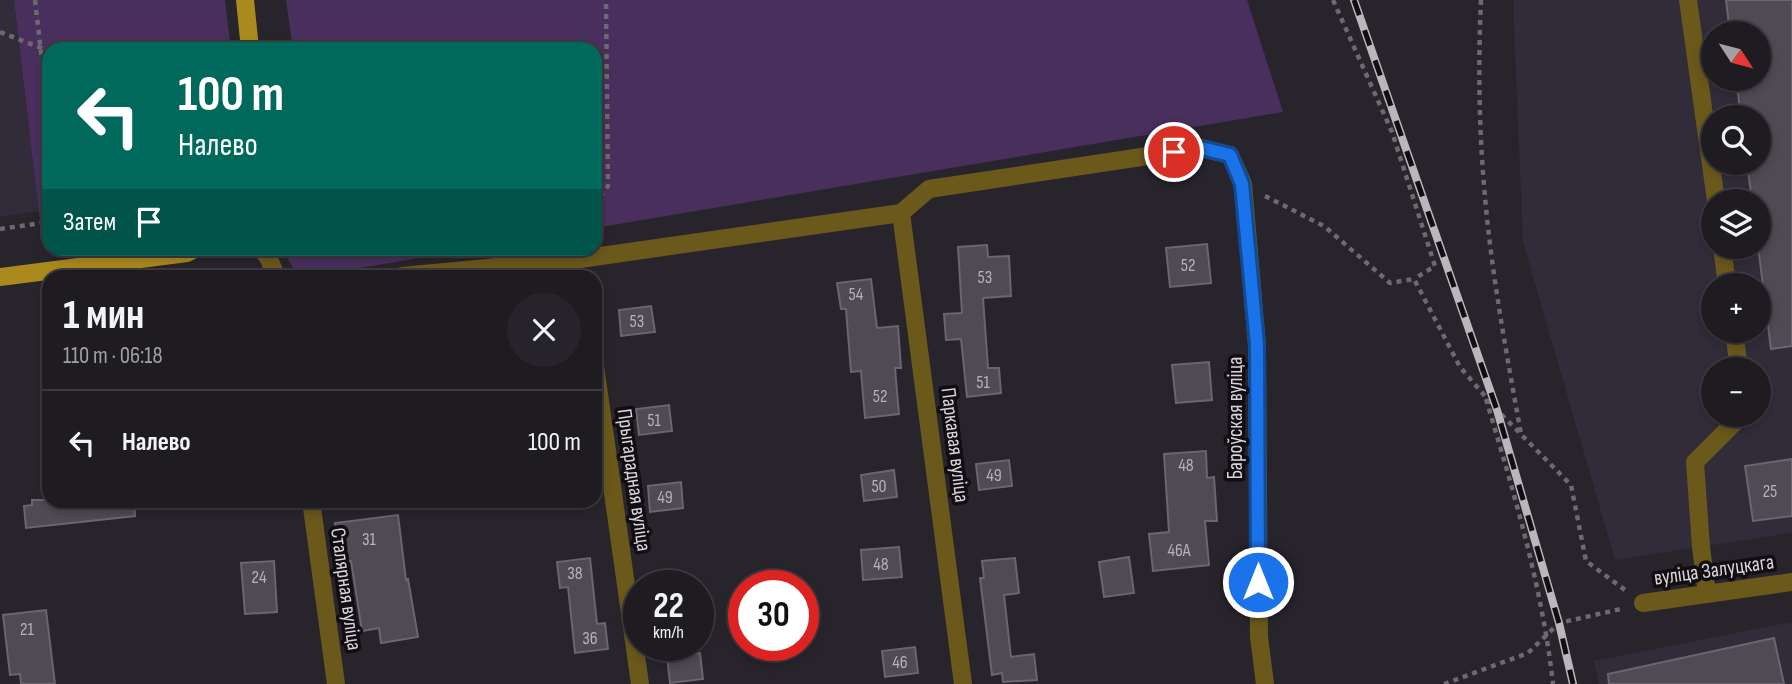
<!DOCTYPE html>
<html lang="ru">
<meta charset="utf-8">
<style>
:root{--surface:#1e1b21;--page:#26242a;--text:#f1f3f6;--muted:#a1a1a5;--line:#3c393f}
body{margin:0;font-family:"Sofia Sans Condensed",sans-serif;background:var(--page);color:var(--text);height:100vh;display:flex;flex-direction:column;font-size:26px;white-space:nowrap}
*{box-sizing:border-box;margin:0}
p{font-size:23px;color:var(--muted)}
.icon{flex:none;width:38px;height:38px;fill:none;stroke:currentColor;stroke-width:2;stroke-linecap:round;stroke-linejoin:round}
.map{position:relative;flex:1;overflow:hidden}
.details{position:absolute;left:42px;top:270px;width:560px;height:238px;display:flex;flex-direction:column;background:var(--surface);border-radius:21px;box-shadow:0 4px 10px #0003,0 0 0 2px var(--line)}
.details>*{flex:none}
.hud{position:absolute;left:42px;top:42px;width:560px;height:214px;border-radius:21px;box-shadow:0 4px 10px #0003,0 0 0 2px var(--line);background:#00695c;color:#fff;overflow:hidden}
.needle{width:46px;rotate:126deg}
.fabs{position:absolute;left:1701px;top:21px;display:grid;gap:14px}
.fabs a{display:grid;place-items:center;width:70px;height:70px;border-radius:50%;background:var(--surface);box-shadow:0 4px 10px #0003,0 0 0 2px var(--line);font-size:35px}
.speed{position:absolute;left:623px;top:570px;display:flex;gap:14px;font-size:35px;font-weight:700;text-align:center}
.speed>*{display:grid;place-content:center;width:91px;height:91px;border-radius:50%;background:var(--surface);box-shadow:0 4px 10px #0003,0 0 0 2px var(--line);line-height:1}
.speed small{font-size:18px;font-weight:400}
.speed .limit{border:10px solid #d22;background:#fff;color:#111}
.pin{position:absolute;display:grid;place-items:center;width:60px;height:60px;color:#fff;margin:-30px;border:4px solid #fff;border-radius:50%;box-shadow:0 2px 7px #0007}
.me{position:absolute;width:77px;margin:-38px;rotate:0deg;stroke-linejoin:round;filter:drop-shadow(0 0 5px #0008)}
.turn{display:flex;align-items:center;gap:24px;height:147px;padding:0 21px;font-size:32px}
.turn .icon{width:91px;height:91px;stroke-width:2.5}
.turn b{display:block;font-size:49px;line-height:60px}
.then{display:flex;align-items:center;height:66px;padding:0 21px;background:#0003;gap:14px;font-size:26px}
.round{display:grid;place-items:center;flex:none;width:74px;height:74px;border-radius:37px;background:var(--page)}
.headline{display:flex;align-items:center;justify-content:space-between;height:119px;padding:0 21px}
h1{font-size:42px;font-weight:700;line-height:52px}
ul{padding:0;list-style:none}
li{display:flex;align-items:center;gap:21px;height:105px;padding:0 21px;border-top:2px solid var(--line)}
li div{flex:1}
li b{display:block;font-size:26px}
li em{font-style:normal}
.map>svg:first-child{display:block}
</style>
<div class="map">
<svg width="1792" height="684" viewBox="0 0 1792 684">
<rect width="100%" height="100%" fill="#28242c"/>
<path fill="#322b39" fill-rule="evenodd" d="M0,0H14L39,211L0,217Z
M1513,0H1792V533L1615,560L1523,242ZM1713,33H1759V79H1713ZM1713,117H1759V163H1713ZM1713,201H1759V247H1713ZM1713,285H1759V331H1713ZM1713,369H1759V415H1713Z
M1792,622V684H1599L1594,661Z"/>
<path fill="#492f5d" d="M14,0H225L231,49H49V246L43,247Z
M286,0H1247L1283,112L595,228V49H293Z
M287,249V248L472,249L336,272H311L293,268L288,259Z"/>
<path fill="#4f4a53" stroke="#6a656f" stroke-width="2" d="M1726,0H1792V346L1771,349L1759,254V201H1752L1747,163H1759V117H1741L1736,79H1759V33H1730Z
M1207,244L1211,283L1170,287L1166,248Z
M987,245L988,257L1009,256L1011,296L983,298L988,368H999L1001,393L967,397L961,339L946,340L944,314L962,313L958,247Z
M871,279L877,328L898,326L901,368H895L899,414L865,418L861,371L851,372L846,309H841L837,283Z
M651,306L655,332L621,336L619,310Z
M1209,362L1212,400L1176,403L1172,365Z
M669,405L672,431L639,435L636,409Z
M1206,451L1207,478L1214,477L1217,521H1205L1209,565L1153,571L1149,534L1169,532L1164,454Z
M1792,459V516L1753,521L1745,466Z
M1009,460L1012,486L979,490L976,464Z
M894,470L897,497L864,501L861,475Z
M681,482L683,508L650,512L648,486Z
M32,500H134L135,516L26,528L24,506L32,505Z
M398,515L406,580L408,579L418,637L381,643L379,628L362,631L351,561L341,563L335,523Z
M899,547L902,577L863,580L861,550Z
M1129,557L1134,593L1104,597L1099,562Z
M590,558L597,624L605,623L608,649L575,653L568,587L560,588L557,562Z
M1015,558L1019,593L1004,595L1011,657L1034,654L1037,680L1003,682L1002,673L992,675L980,578H984L982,561Z
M274,561L277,612L245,614L241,563Z
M46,610L55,684H21L20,674L10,675L3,615Z
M1774,638L1784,684H1609L1608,674Z
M915,647L918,673L885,677L882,651Z
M700,653L703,679L670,683L667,656Z"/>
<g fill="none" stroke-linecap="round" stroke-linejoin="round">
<path stroke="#6c696f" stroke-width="4.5" stroke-dasharray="5 5" stroke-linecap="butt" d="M35,0L49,122
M1333,0L1392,132L1435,266L1414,279
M1481,0C1478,65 1479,132 1485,197C1492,277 1507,356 1521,434
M0,32L49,51
M1265,196L1324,226L1390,283L1414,279L1460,367L1497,410L1571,485L1586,561L1625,590
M595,205L608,186L606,0
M0,229L49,222
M1486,399C1514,493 1542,586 1553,684
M1444,684L1528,653L1559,623L1621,609"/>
<path stroke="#6b581b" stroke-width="18" d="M1688,0L1716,201
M901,213L963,684
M1722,247L1727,285
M261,248L269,259L276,276
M402,276L580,259L901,213L929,189L1201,148L1230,155L1243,184L1257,345L1259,637L1265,684
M1734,331L1739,369
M595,366L640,684
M311,500L336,684
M1707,594L1701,547L1695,462L1742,415
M1643,603L1792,582"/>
<path stroke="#aa891d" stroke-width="18" d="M245,0L250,49
M0,277L187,253L197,248"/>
<defs>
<path id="rail" d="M1354,0L1497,410L1559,623L1573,684"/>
</defs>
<use href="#rail" stroke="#bab7bc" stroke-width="8"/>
<use href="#rail" stroke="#100e12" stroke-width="5" stroke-dasharray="16" stroke-linecap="butt"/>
</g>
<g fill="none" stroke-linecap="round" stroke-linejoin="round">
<defs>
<path id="route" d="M1174,152L1201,148L1230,155L1242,184L1257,345L1258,582"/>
</defs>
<use href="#route" stroke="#114b97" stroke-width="18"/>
<use href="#route" stroke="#1a73e8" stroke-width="12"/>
</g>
<g text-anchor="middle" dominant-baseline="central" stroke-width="7" stroke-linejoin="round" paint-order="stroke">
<g font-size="18" fill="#b6b2b8">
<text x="1188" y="265">52</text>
<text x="985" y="277">53</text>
<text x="856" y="294">54</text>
<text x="637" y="321">53</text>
<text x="983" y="382">51</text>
<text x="880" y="396">52</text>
<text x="654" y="420">51</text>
<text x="1186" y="465">48</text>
<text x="994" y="475">49</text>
<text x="879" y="486">50</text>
<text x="1770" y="491">25</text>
<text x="665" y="497">49</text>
<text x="369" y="539">31</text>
<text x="1179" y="550">46А</text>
<text x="881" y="564">48</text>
<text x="575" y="573">38</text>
<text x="259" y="577">24</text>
<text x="27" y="629">21</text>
<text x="590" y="638">36</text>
<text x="900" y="662">46</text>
</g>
<g font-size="21" fill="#d8d5da" stroke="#100e12">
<text transform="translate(1235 418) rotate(-90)">Бароўская вуліца</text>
<text transform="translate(955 445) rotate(83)">Паркавая вуліца</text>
<text transform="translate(634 480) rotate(82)">Прыгарадная вуліца</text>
<text transform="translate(1714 570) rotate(-8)">вуліца Залуцкага</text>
<text transform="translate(346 589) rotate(82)">Сталярная вуліца</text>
</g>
</g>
</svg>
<div class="fabs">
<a><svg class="needle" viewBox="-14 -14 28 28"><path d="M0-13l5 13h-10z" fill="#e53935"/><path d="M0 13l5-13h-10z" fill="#a1a1a5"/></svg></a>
<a><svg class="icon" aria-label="search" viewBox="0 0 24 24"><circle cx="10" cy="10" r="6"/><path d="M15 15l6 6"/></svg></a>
<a><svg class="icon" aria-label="layers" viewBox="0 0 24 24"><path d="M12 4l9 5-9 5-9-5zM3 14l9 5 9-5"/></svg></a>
<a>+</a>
<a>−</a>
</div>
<div class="speed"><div>22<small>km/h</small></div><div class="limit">30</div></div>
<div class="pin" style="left:1174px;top:152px;background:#d93025"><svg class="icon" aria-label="arrive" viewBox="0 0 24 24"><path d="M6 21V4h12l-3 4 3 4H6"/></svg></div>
<svg class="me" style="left:1258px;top:582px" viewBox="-20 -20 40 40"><circle r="17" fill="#1a73e8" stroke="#fff" stroke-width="3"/><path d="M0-11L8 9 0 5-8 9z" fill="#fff"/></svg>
<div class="hud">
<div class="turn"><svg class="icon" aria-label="left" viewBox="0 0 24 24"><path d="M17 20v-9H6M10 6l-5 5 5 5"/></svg><div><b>100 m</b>Налево</div></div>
<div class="then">Затем<svg class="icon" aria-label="arrive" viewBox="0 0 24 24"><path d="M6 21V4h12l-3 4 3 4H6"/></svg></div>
</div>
<section class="details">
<div class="headline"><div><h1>1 мин</h1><p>110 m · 06:18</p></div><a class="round"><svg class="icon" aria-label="close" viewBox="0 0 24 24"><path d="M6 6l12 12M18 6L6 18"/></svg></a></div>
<ul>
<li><svg class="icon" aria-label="left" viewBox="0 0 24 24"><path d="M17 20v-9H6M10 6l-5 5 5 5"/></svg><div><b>Налево</b></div><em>100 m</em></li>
</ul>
</section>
</div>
